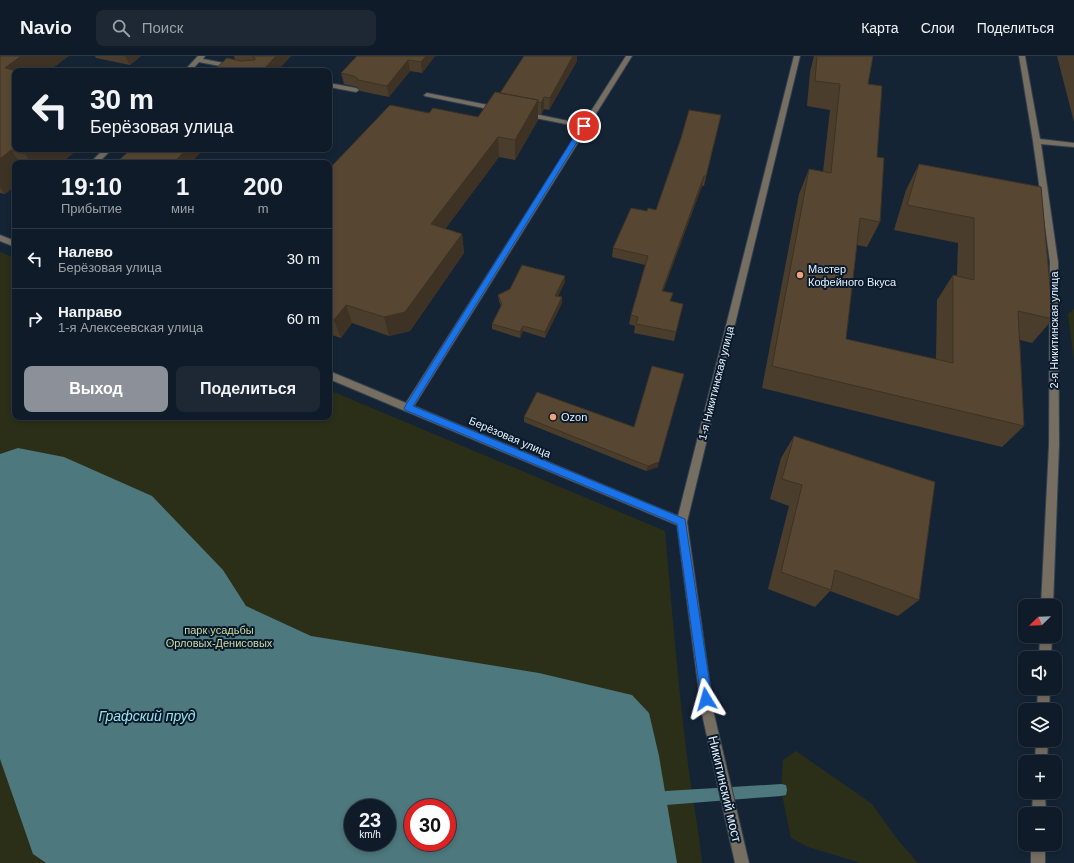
<!DOCTYPE html>
<html lang="ru">
<meta charset="utf-8">
<style>
:root{--surface:#0f1b28;--page:#1d2834;--text:#f1f3f6;--muted:#9ba1a8;--line:#2f3945;--accent:#8c9099}
body{margin:0;font-family:Helvetica,sans-serif;background:var(--page);color:var(--text);height:100vh;display:flex;flex-direction:column;font-size:15px;white-space:nowrap}
*{box-sizing:border-box;margin:0}
p{font-size:13px;color:var(--muted)}
.icon{flex:none;width:22px;height:22px;fill:none;stroke:currentColor;stroke-width:2;stroke-linecap:round;stroke-linejoin:round}
.map{position:relative;flex:1;overflow:hidden}
.sheet{position:absolute;left:12px;top:104px;width:320px;height:260px;display:flex;flex-direction:column;background:var(--surface);border-radius:8px;box-shadow:0 2px 6px #0003,0 0 0 1px var(--line)}
.sheet>*{flex:none}
.top-card{position:absolute;left:12px;top:12px;width:320px;height:84px;border-radius:8px;box-shadow:0 2px 6px #0003,0 0 0 1px var(--line);background:#0f1b28;color:var(--text);overflow:hidden}
.needle{width:26px;rotate:247deg}
.tools{position:absolute;left:1018px;top:543px;display:grid;gap:8px}
.tools a{display:grid;place-items:center;width:44px;height:44px;border-radius:8px;background:var(--surface);box-shadow:0 2px 6px #0003,0 0 0 1px var(--line);font-size:20px}
.speed{position:absolute;left:344px;top:743px;display:flex;gap:8px;font-size:20px;font-weight:700;text-align:center}
.speed>*{display:grid;place-content:center;width:52px;height:52px;border-radius:50%;background:var(--surface);box-shadow:0 2px 6px #0003,0 0 0 1px var(--line);line-height:1}
.speed small{font-size:10px;font-weight:400}
.speed .limit{border:6px solid #d22;background:#fff;color:#111}
.pin{position:absolute;display:grid;place-items:center;width:34px;height:34px;color:#fff;margin:-17px;border:2px solid #fff;border-radius:50%;box-shadow:0 1px 4px #0007}
.me{position:absolute;width:44px;margin:-22px;rotate:352deg;stroke-linejoin:round;filter:drop-shadow(0 0 3px #0008)}
.turn{display:flex;align-items:center;gap:14px;height:84px;padding:0 12px;font-size:18px}
.turn .icon{width:52px;height:52px;stroke-width:2.5}
.turn b{display:block;font-size:28px;line-height:34px}
.eta{display:flex;justify-content:space-evenly;align-items:center;height:68px;text-align:center}
.eta b{font-size:24px;font-weight:600;line-height:28px}
.button{display:flex;gap:8px;margin-top:auto;padding:8px 12px}
.button a{flex:1;height:46px;border-radius:8px;background:var(--accent);color:#fff;font-size:16px;font-weight:600;line-height:46px;text-align:center}
.button a+a{background:var(--page);color:var(--text)}
ul{padding:0;list-style:none}
li{display:flex;align-items:center;gap:12px;height:60px;padding:0 12px;border-top:1px solid var(--line)}
li div{flex:1}
li b{display:block;font-size:15px}
li em{font-style:normal}
header{display:flex;align-items:center;gap:24px;box-sizing:border-box;height:56px;padding:0 20px;background:var(--surface);border-bottom:1px solid var(--line)}
header strong{font-size:19px}
nav{display:flex;gap:22px;margin-inline-start:auto;font-size:14px}
.search{width:280px;height:36px;background:var(--page);display:flex;align-items:center;gap:10px;box-sizing:border-box;padding:0 14px;border-radius:8px;color:var(--muted);font-size:15px}
.map>svg:first-child{display:block}
</style>
<header>
<strong>Navio</strong>
<div class="search"><svg class="icon" aria-label="search" viewBox="0 0 24 24"><circle cx="10" cy="10" r="6"/><path d="M15 15l6 6"/></svg>Поиск</div>
<nav><a>Карта</a><a>Слои</a><a>Поделиться</a></nav>
</header>
<div class="map">
<svg width="1074" height="807" viewBox="0 0 1074 807">
<rect width="100%" height="100%" fill="#142435"/>
<path fill="#2b2f18" fill-rule="evenodd" d="M0,196L15,202V361H329V334L665,475C672,553 678,631 688,708C692,741 699,774 702,807H0ZM353,752H387V786H353ZM413,752H447V786H413Z
M1074,253V305L1068,258Z
M796,695L872,748L898,784L918,807H861L808,791L791,782L781,734L783,704Z"/>
<path fill="#4d787d" fill-rule="evenodd" d="M18,392L64,401L152,440L223,514L246,550L311,580L539,617L632,639L649,657L659,700L677,807H46L33,798L0,703V398ZM353,752H387V786H353ZM413,752H447V786H413Z"/>
<g fill="none" stroke-linecap="round" stroke-linejoin="round">
<path fill="#4d787d" fill-rule="evenodd" d="M781,728L786,729L787,734L786,739L781,740L666,749L661,747L659,742L661,737L666,735Z"/>
<defs>
<path id="minor" d="M198,0H205L203,3L255,13L258,15H245L199,6L191,15H184Z
M626,0H632L414,350L678,460L794,0H800L687,466L714,658L749,807H735L702,658L677,469L329,323V315L406,347L581,71L525,60L522,58L525,56L583,68Z
M1019,0H1025L1040,83L1074,87V91L1041,88L1058,206L1059,389L1053,550H1041L1049,389L1050,206L1033,85Z
M329,27L356,32L359,34L356,36L329,31Z
M427,37L498,51L501,53L498,55L425,40L424,39Z
M104,93H112L98,107H90Z
M0,179L15,185V191L0,185Z
M1040,580H1052L1051,602H1039Z
M1038,632H1050L1049,654H1037Z
M1036,684H1048L1047,706H1035Z
M1033,736H1045L1046,758H1032Z
M1031,788H1045V807H1031Z"/>
</defs>
<use href="#minor" stroke="#324151" stroke-width="2"/>
<use href="#minor" fill="#766e61" fill-rule="evenodd"/>
</g>
<path fill="#4b3d2b" d="M0,0L15,15V93H78L61,107H15V130L5,138L0,137Z
M95,0H141L130,9L96,2Z
M234,0H291L277,15H213L235,4Z
M357,0H435L422,17L410,15L389,41L360,35L359,33L357,31L344,28L341,17Z
M524,0H577V5L549,54L544,53L541,59L538,58V64L515,104L499,101L445,173L462,178L464,197L410,275L389,280L352,267L341,282L329,278V113L429,57L478,61L500,37Z
M814,0H873L868,28L877,101L880,166L867,191L857,189L846,283L936,303L937,244L953,219L957,220L958,187L894,174L906,134L919,108L1041,131L1053,263L1032,287L1020,284L1024,370L1002,391L762,332L799,138L809,113L823,116L830,54L807,50L810,16Z
M1057,0H1074V66Z
M721,59L704,130H702L663,235L671,245L683,248L674,285L634,277L635,270L629,268L631,259L645,209L612,201L613,192L647,155L656,154Z
M565,226L558,240L562,241V247L545,282L523,275L520,282L492,273V268L501,250L499,245L498,239Z
M524,361L658,411L646,415L524,366Z
M794,380L919,544L898,560L830,535L815,551L768,533L789,450L770,443L781,402Z"/>
<path fill="#3d3223" d="M21,0H69L49,15H15L5,12Z
M125,0H141L130,9Z
M276,0H291L277,15H262Z
M426,0H435L422,17L421,6Z
M573,0H577V5L549,54L550,42Z
M408,4L410,15L389,41L387,30Z
M544,41V53L541,59V47Z
M538,44V64L515,104V84Z
M498,81L499,101L434,188L431,168Z
M32,93H78L61,107H31L25,98Z
M187,93H204L191,107H173Z
M11,94L20,107H15V130L5,138L0,131V103Z
M704,120L702,130L660,244L662,235Z
M462,178L464,197L410,275L389,280L384,261Z
M565,220V226L555,245V240Z
M562,241V247L545,282V276Z
M346,249L352,267L341,282L334,264Z
M523,270V275L520,282V276Z
M659,406L658,411L646,415L648,410Z"/>
<path fill="#574732" stroke="#3d3223" d="M0,0H21L5,12L18,15H15V93H32L25,98L11,94L0,103Z
M252,0H276L262,15H213L227,2L241,5L255,4V2Z
M357,0H426L421,6L408,4L387,30L358,24V23L354,20L341,17Z
M524,0H573L550,42L544,41L541,47L538,46V44L500,37Z
M817,0H873L868,28L882,30L877,101L884,102L880,166L860,162L846,283L953,307V219L974,224V162L907,149L919,108L1041,131L1053,263L1018,255L1024,370L772,310L809,113L831,117L840,28L815,25Z
M495,36L538,44L515,84L498,81L431,168L462,178L405,256L384,261L346,249L334,264L329,262V113L390,49L429,57L433,52L478,61Z
M689,54L721,59L706,120H704L662,235L673,237L670,245L683,248L676,276L636,268L638,261L631,259L648,200L613,192L631,152L647,155L648,152L656,154L681,82Z
M131,93H187L173,107H116Z
M522,209L565,220L555,240L562,241L545,276L523,270L520,276L492,268L502,248L498,239L510,233Z
M652,310L684,318L659,406L648,410L524,361L537,336L634,371Z
M794,380L935,426L919,544L835,514L831,534L781,516L802,429L782,423Z"/>
<path fill="#1a73e8" stroke="#114b97" d="M582,68L587,70L413,350L685,463L712,643L710,647L706,649L702,647L701,643L677,468L405,354L404,352Z"/>
<g fill="#f0a278" stroke="#0a1a2b" stroke-width="1.5">
<circle cx="800" cy="219" r="4"/>
<circle cx="553" cy="361" r="4"/>
</g>
<g text-anchor="middle" dominant-baseline="central" stroke-width="4" stroke-linejoin="round" paint-order="stroke">
<g font-size="11" fill="#e7f2fe" stroke="#0a1a2b" text-anchor="start">
<text x="808" y="213">Мастер<tspan x="808" dy="13">Кофейного Вкуса</tspan></text>
<text x="561" y="361">Ozon</text>
</g>
<g font-size="11" fill="#e7f2fe" stroke="#0a1a2b">
<text transform="translate(1054 274) rotate(-90)">2-я Никитинская улица</text>
<text transform="translate(716 327) rotate(-76)">1-я Никитинская улица</text>
<text transform="translate(510 381) rotate(23)">Берёзовая улица</text>
</g>
<g font-size="11" fill="#cedba1" stroke="#0a1a2b">
<text x="219" y="574">парк усадьбы<tspan x="219" dy="13">Орловых-Денисовых</tspan></text>
</g>
<g font-size="13" fill="#e7f2fe" stroke="#0a1a2b">
<text transform="translate(725 733) rotate(77)">Никитинский мост</text>
</g>
<g font-size="14" font-style="italic" fill="#96e4ee" stroke="#0a1a2b">
<text x="147" y="660">Графский пруд</text>
</g>
</g>
</svg>
<div class="tools">
<a><svg class="needle" viewBox="-14 -14 28 28"><path d="M0-13l5 13h-10z" fill="#e53935"/><path d="M0 13l5-13h-10z" fill="#9ba1a8"/></svg></a>
<a><svg class="icon" aria-label="sound" viewBox="0 0 24 24"><path d="M4 9h4l5-4v14l-5-4H4zM17 9q2 3 0 6"/></svg></a>
<a><svg class="icon" aria-label="layers" viewBox="0 0 24 24"><path d="M12 4l9 5-9 5-9-5zM3 14l9 5 9-5"/></svg></a>
<a>+</a>
<a>−</a>
</div>
<div class="speed"><div>23<small>km/h</small></div><div class="limit">30</div></div>
<div class="pin" style="left:584px;top:70px;background:#d93025"><svg class="icon" aria-label="arrive" viewBox="0 0 24 24"><path d="M6 21V4h12l-3 4 3 4H6"/></svg></div>
<svg class="me" style="left:706px;top:643px" viewBox="-20 -20 40 40"><path d="M0-17L14 15 0 8-14 15z" fill="#1a73e8" stroke="#fff" stroke-width="4"/></svg>
<div class="top-card">
<div class="turn"><svg class="icon" aria-label="left" viewBox="0 0 24 24"><path d="M17 20v-9H6M10 6l-5 5 5 5"/></svg><div><b>30 m</b>Берёзовая улица</div></div>
</div>
<section class="sheet">
<div class="eta">
<div><b>19:10</b><p>Прибытие</p></div>
<div><b>1</b><p>мин</p></div>
<div><b>200</b><p>m</p></div>
</div>
<ul>
<li><svg class="icon" aria-label="left" viewBox="0 0 24 24"><path d="M17 20v-9H6M10 6l-5 5 5 5"/></svg><div><b>Налево</b><p>Берёзовая улица</p></div><em>30 m</em></li>
<li><svg class="icon" aria-label="right" viewBox="0 0 24 24"><path d="M7 20v-9h11M14 6l5 5-5 5"/></svg><div><b>Направо</b><p>1-я Алексеевская улица</p></div><em>60 m</em></li>
</ul>
<div class="button"><a>Выход</a><a>Поделиться</a></div>
</section>
</div>
